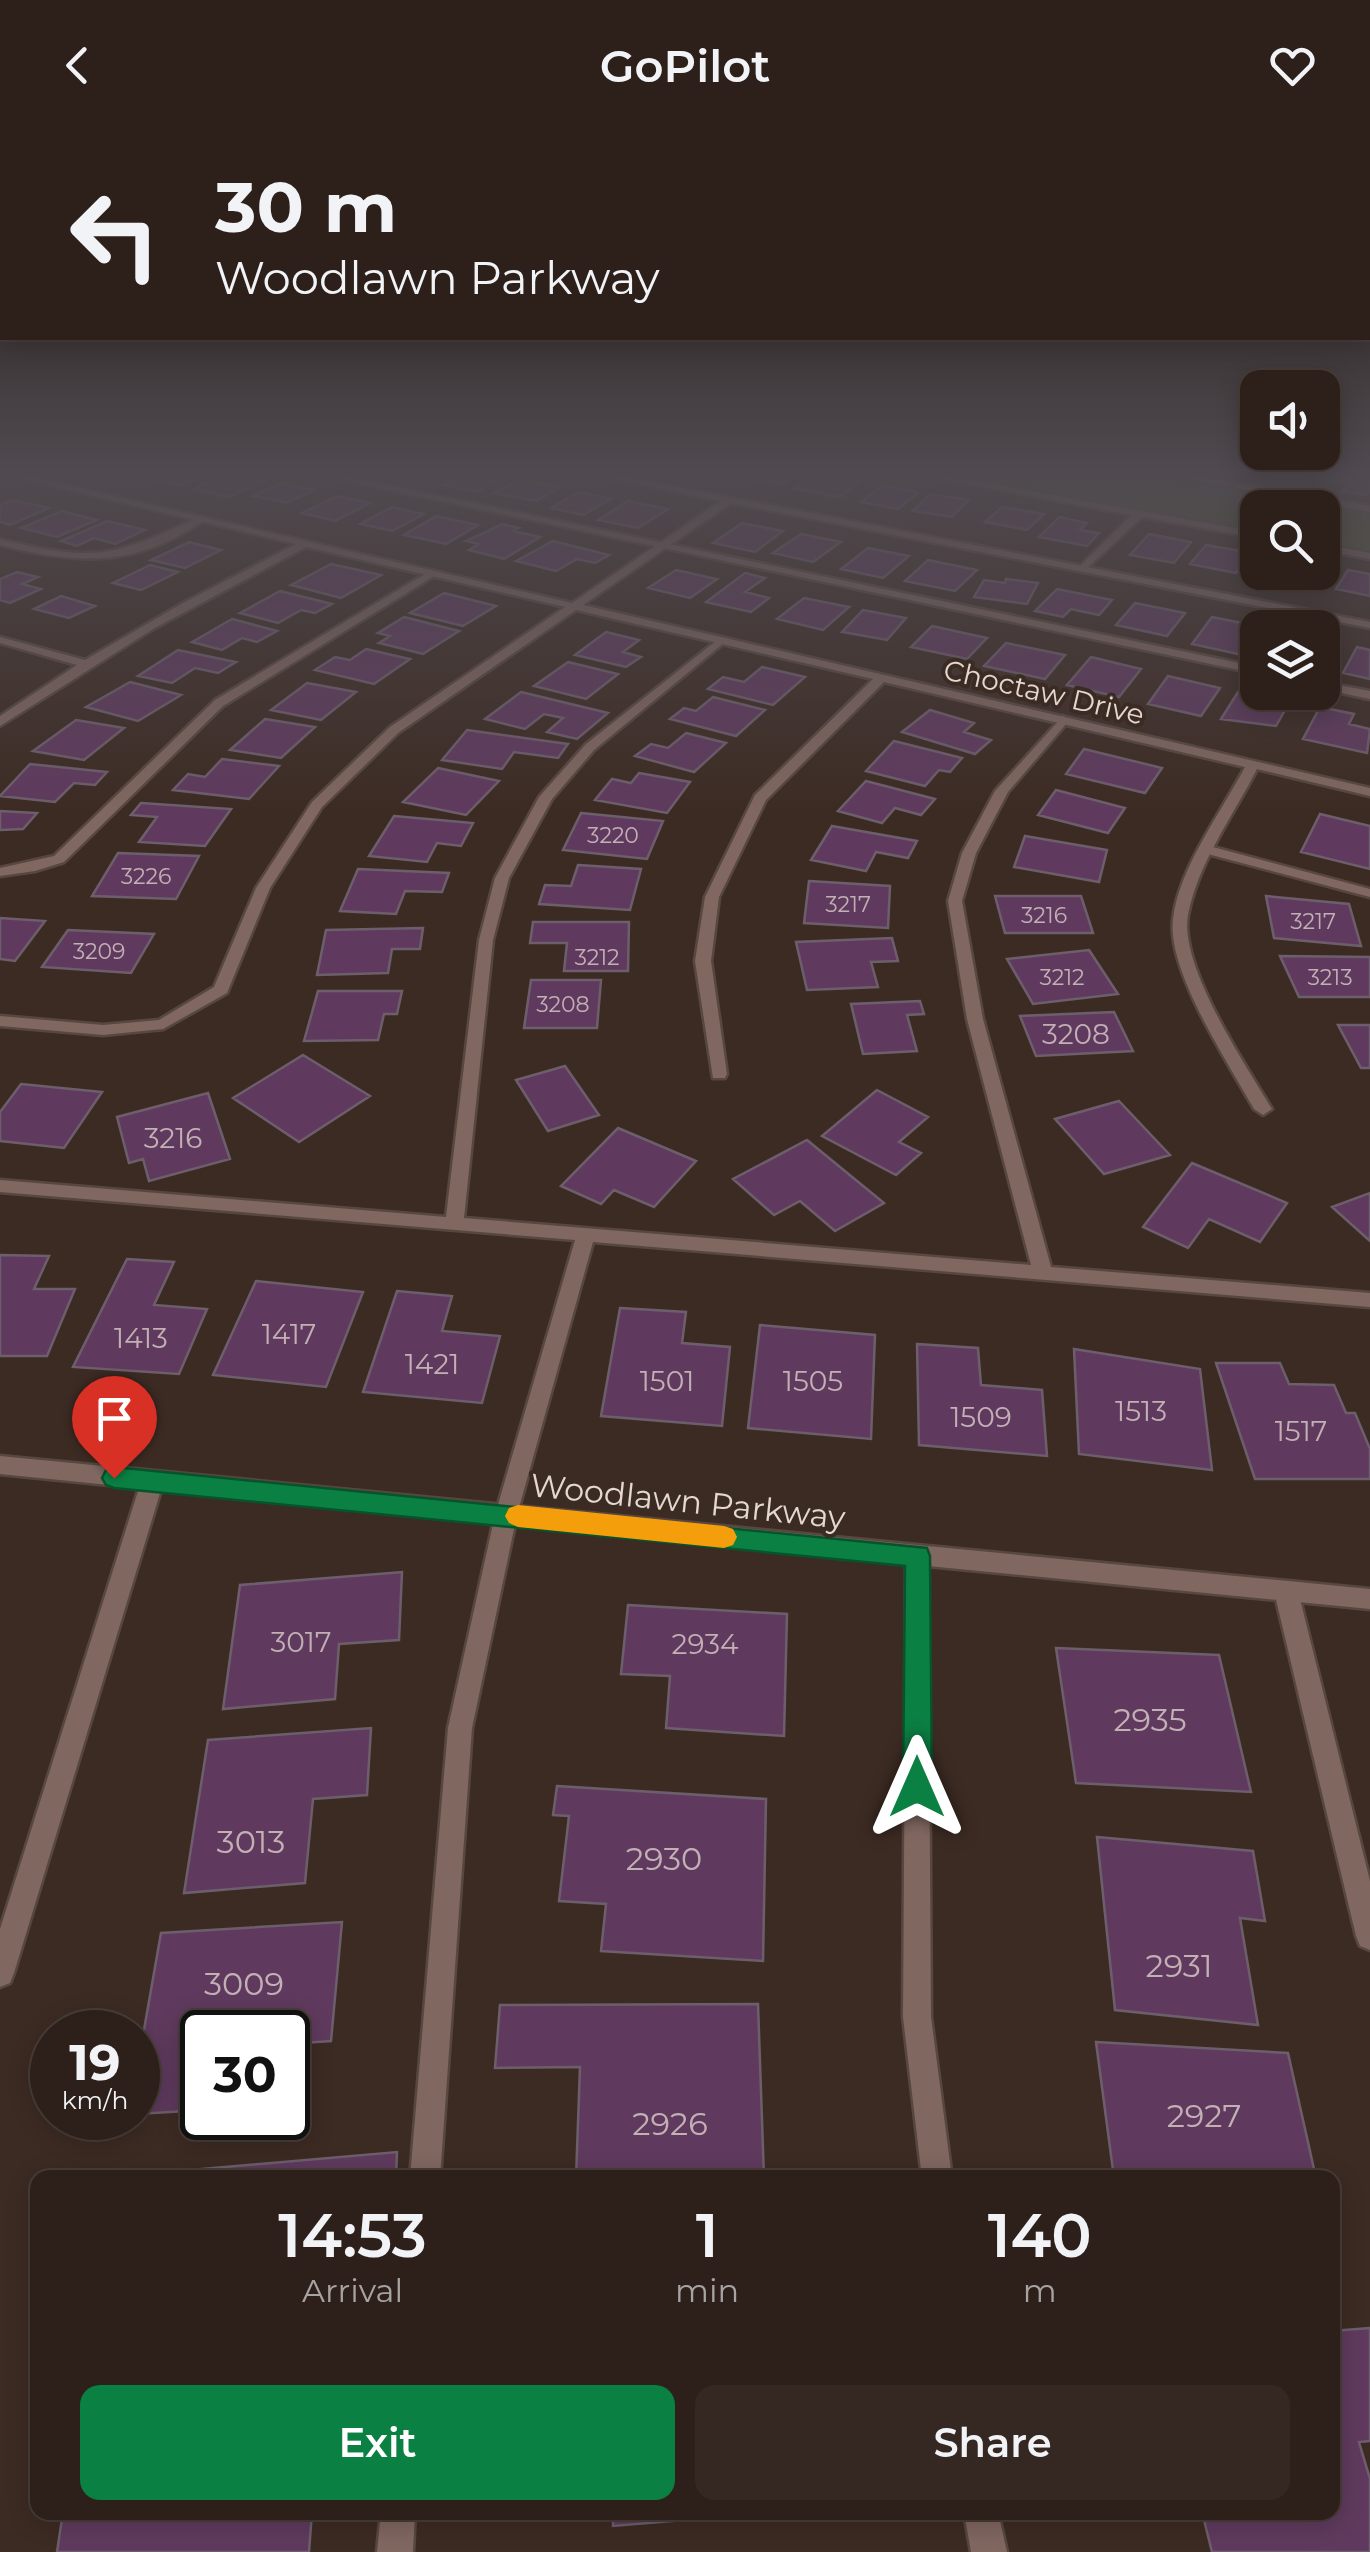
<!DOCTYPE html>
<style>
:root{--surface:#2d201a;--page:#352823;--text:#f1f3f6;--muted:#a7a3a2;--line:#483e39;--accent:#0b8043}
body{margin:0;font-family:Montserrat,sans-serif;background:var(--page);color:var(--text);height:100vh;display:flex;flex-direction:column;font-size:38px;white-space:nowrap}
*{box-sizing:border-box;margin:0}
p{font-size:32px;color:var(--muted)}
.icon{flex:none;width:55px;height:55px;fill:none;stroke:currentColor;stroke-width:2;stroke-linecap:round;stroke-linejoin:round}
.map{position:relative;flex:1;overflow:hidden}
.details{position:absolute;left:30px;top:2040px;width:1310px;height:350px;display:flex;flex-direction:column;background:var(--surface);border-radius:20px;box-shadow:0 5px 25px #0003,0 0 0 2px var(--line)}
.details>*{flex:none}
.guide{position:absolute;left:0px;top:0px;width:1370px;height:210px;box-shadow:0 5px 25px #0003,0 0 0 2px var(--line);background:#2d201a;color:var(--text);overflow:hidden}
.controls{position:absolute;left:1240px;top:240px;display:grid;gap:20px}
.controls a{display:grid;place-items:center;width:100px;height:100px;border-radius:20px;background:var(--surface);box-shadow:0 5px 25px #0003,0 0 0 2px var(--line);font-size:50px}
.speed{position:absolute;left:30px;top:1880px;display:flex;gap:20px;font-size:50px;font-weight:700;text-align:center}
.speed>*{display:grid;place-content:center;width:130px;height:130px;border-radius:50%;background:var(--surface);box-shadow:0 5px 25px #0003,0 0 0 2px var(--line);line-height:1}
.speed small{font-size:25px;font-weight:400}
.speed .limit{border:5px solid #111;border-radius:15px;background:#fff;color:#111}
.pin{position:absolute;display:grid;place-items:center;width:85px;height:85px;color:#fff;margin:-102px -42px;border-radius:50% 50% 50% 0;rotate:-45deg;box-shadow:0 0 10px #0007}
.pin .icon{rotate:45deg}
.me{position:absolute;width:110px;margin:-55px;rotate:0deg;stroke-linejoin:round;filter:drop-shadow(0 0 8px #0008)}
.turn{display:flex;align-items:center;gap:35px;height:210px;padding:0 50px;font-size:45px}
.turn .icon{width:130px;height:130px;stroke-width:2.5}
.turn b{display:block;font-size:70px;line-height:85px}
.eta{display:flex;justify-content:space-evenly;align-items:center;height:170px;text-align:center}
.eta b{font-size:60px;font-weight:600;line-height:70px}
.cta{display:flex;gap:20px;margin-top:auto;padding:20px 50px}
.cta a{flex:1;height:115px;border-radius:20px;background:var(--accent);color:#fff;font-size:40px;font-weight:600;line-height:115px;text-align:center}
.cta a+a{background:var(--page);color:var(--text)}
header{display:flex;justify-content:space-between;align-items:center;height:130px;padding:0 50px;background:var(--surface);font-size:45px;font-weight:600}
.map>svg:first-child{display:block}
</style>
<header><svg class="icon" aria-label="back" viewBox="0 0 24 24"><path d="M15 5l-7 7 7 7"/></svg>GoPilot<svg class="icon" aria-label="heart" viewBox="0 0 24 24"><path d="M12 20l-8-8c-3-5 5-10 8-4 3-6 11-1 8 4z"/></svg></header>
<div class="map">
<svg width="1370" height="2422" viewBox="0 0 1370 2422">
<rect width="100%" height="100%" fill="#3c2b23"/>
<path fill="#505b34" d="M921,344H1166L1370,379V425L1323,417L1322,378H1258L1257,405Z"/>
<path fill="#5f3a5e" stroke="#6d5e6c" stroke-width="2.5" d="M158,344H208L181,356L148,348Z
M226,344H246L268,349L229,367L193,359Z
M464,344H497L507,346L477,362L443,355Z
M747,344H798L782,355L742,347Z
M815,344L859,352L839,367L794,359Z
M1320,344H1370V361L1367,365L1342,361L1348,354L1316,349Z
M521,349L561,357L536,371L495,363Z
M280,353L314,360L287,373L253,366Z
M883,355L919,362L898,379L861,372Z
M579,362L611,369L583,385L551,378Z
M930,364L969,370L952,387L913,381Z
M337,366L370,373L335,391L302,383Z
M12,370L49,378L10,395L0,392V375Z
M628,371L668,379L638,398L598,390Z
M392,377L424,384L392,401L360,394Z
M1002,377L1044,384L1027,400L985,392Z
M62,381L97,390L57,407L21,398Z
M436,386L478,395L446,414L404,405Z
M1059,387L1087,393L1080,400L1099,403L1087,416L1039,407Z
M107,391L145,400L115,414L94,408L77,416L61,411Z
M742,393L783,401L755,422L713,413Z
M502,394L519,398L513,401L540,407L504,429L469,420L479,414L466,411Z
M801,404L841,412L813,432L773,423Z
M1149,404L1191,412L1174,433L1130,425Z
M553,411L609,425L595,433L577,429L556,441L516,431Z
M189,412L221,420L185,438L151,430Z
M1206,415L1251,423L1236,443L1190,434Z
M868,418L909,426L883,448L841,439Z
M928,430L977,440L955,461L905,451Z
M331,434L381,445L341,468L291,455Z
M150,435L178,442L141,460L113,453Z
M1322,436L1331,437L1319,456L1273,448L1277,442H1322Z
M676,440L717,449L690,468L648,458Z
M1348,440L1370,444V466L1336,459Z
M17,442L38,447L22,454L41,459L10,473L0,470V449Z
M745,443L765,448L745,462L769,468L751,482L706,472Z
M1006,449L1038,453L1027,474L974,467L984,450L1005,453Z
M1057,459L1112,470L1099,485L1071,479L1063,487L1035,481Z
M280,461L332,474L315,483L301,480L278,493L240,483Z
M444,463L496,476L463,496L410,483Z
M61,466L95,476L69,488L34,479Z
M804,468L849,477L823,500L777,489Z
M1135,473L1185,483L1167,506L1116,495Z
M863,480L906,488L887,510L842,502Z
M404,487L459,501L423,524L379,513L390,506L378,503Z
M1212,487L1262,497L1258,498L1243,525L1192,514Z
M232,489L277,501L257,512L242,508L222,520L192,512Z
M932,496L987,508L967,529L911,517Z
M606,502L639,510L623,522L641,527L626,537L575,525Z
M1006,513L1065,525L1045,549L984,536Z
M1357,517L1370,520V549L1343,543Z
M366,519L410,529L374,554L315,540L335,527L350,530Z
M178,520L236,532L218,543L195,538L172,553L138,546Z
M1091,527L1141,539L1119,567L1067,555Z
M568,532L618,544L586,569L534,556Z
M762,537L805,547L773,575L708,559L723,547L744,552Z
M1168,546L1220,558L1201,586L1148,574Z
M130,552L181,565L138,591L86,577Z
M307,553L356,562L321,590L271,580Z
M521,562L608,583L577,609L547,602L563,588L544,584L525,599L485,589Z
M1238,562L1289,573L1276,596L1221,589Z
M713,567L765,580L736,606L670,589L684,578L696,581Z
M1320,577L1354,584L1349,594L1370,599L1367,623L1303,609Z
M930,580L974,593L964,602L991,610L975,624L902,602Z
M265,589L315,597L281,628L230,620Z
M76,590L124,598L84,630L33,621Z
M467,600L568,614L558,628L514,622L502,639L442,630Z
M686,603L726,613L694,642L635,626L651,614L668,618Z
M894,611L962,628L950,642L939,640L925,656L866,641Z
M1084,619L1162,638L1145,663L1066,644Z
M222,629L279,636L249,669L173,660L188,644L205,647Z
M30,634L107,642L95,655L74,653L55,672L0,666Z
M438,638L499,651L466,685L403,672Z
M639,643L690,652L667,683L595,670L612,649L631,653Z
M866,651L935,669L921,685L895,678L882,693L838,681Z
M1056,660L1125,678L1108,703L1038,685Z
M141,673L231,679L205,716L139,712L157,687L131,685Z
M0,681L37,683L23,699L0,700Z
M581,683L663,691L647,729L563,720Z
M1320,684L1370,696V739L1301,722Z
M394,686L473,693L461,716L437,713L427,732L369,726Z
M832,696L917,711L908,728L876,722L866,741L811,730Z
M1025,706L1107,720L1099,752L1014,737Z
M118,723L199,726L176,769L92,766Z
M578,735L641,739L630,780L539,774L545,755L571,756Z
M358,739L449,743L442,762L405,761L396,784L340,781Z
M809,751L890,756L888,798L804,793Z
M995,766H1081L1093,803H1005Z
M1266,766L1349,774L1361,816L1274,808Z
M0,788L45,791L15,831L0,829Z
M533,792H629L628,841H564L567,813H530Z
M423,798L420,819H392L388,843L317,845L326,800Z
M68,800L154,804L131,843L42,837Z
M892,808L898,831L871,832L878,857L807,860L796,812Z
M1089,820L1118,864L1033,874L1007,829Z
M1280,826L1370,827V867H1299Z
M531,850H601L597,898H524Z
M318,861H402L397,884H384L378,910L304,911Z
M920,871L924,884L907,885L917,921L863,924L851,874Z
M1114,882L1133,921L1036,926L1020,886Z
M1338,895H1370V938H1361Z
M303,925L370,966L299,1012L233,968Z
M565,936L599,985L548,1001L516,950Z
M21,954L102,962L64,1018L0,1011V982Z
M877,960L928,987L899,1012L921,1023L896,1045L822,1006Z
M208,963L230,1029L149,1051L143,1029L129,1033L117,987Z
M1119,971L1170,1025L1104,1044L1055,989Z
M618,998L696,1031L654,1077L614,1060L601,1074L561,1056Z
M807,1010L884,1073L835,1101L800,1071L774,1085L733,1049Z
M1192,1033L1287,1073L1260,1112L1209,1089L1188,1118L1143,1097Z
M1370,1063V1111L1332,1077Z
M0,1125L49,1126L34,1159H75L47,1226H0Z
M127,1129L174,1132L154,1175L207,1179L179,1244L73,1237Z
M256,1151L363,1162L326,1257L213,1245Z
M397,1161L452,1166L442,1201L500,1206L482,1273L363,1262Z
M620,1178L686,1182L682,1213L730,1217L722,1296L601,1286Z
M760,1195L875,1205L871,1309L748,1298Z
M917,1214L978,1218L981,1255L1042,1260L1047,1326L919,1315Z
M1074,1219L1200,1239L1212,1340L1079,1324Z
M1216,1233H1280L1289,1254L1334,1255L1346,1283H1355L1370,1319V1349H1255Z
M402,1442L399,1510L339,1514L335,1569L223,1579L240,1455Z
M628,1475L787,1484L784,1606L666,1598L670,1546L621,1544Z
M1056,1518L1219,1525L1251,1662L1076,1653Z
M371,1598L367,1665L313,1669L305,1753L184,1763L208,1610Z
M557,1656L766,1669L763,1831L601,1821L606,1774L559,1771L569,1686L553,1685Z
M1097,1707L1253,1721L1265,1791L1240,1788L1258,1895L1115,1880Z
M342,1792L331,1911L288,1914V1902H202V1980L138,1984V1934L161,1803Z
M758,1874L764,2048H576L580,1937L495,1938L500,1875Z
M1096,1912L1288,1923L1316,2048H1114Z
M397,2022L396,2048H112V2047Z
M1370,2198V2311L1359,2312L1370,2349V2422H1212L1202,2382H1332V2201Z
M63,2382H312L309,2422H57Z
M613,2382H781L613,2396Z"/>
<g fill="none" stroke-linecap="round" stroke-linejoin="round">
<defs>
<path id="lane" d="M315,344H333L1258,537V544Z
M916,344H936L1258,402V408L1142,387L1083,442L1079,437L1132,385Z
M1161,344H1182L1370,376V382Z
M198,387L206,389C136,438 78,435 0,415V409C92,432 113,428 198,387Z
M1322,414L1370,423V429L1322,420Z
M430,441L439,443L223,576L64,732L35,741L0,746V738L54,726L215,570Z
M721,507L727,510L725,512L594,620L552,669L509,748L493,810L464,1088L1031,1135L967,889L948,771L962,723L995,661L1063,586L1069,590L1067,593L1008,662L976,723L962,771L983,889L1051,1137L1370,1163V1177L593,1112L517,1385L472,1598L440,2048H410L448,1598L495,1385L575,1110L0,1062V1050L446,1087L479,810L495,748L539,667L586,614Z
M1322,552L1370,561V569L1322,559Z
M1209,716L1370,759V767L1204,723V717Z
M1286,1451L1294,1454L1298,1461L1370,1751V1820L1360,1816L1356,1806L1274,1461L1278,1454Z
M381,2382H415L413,2422H377Z"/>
<path id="street" d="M3,344H18L572,473L721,371L591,344H610L1370,492V498L731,373L583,475L1370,658V666L1257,639C1233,686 1198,733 1188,785C1179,836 1245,934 1272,979L1263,985L1254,979C1229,934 1167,841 1173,790C1178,739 1222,681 1245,637L884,552L766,670L719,767L711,831L727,944L725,948H713L695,831L705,767L755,665L873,549L576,480L398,603L322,677L270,758L227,863L163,899L103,905L0,896V886L103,895L159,890L214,857L256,758L312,672L390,597L565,477L306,417L153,499L0,596V586L77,535L0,513V507L85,530L183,473L296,414Z
M0,1326L1370,1459V1479L928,1436L931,1887L952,2048H922L903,1887L906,1433L161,1360L14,1843L10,1853L0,1857V1799L139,1358L0,1344Z
M964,2382H998L1007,2422H971Z"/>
</defs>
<use href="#lane" stroke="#57473f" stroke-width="5"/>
<use href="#street" stroke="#57473f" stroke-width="5"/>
<use href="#lane" fill="#806760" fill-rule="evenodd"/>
<use href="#street" fill="#806760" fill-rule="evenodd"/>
</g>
<linearGradient id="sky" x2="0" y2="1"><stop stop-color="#211813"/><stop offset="0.5" stop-color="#504a50"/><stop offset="1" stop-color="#504a50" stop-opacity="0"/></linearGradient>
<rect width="1370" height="683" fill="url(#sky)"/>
<path fill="#0b8043" stroke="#07532c" stroke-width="2.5" d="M114,1337L927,1418L930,1426L932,1657L928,1667L917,1671L907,1667L903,1657L905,1436L114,1358L106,1355L102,1348L106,1340Z"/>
<path fill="#f59e0b" d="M518,1375L724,1396L733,1399L737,1407L733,1415L724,1418L518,1397L509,1393L505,1386L509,1378Z"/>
<g text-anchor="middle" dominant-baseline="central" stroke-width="8" stroke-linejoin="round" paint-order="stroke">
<g font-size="22" fill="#c2b0b5">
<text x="613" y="705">3220</text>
<text x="146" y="746">3226</text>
<text x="848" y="774">3217</text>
<text x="1044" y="785">3216</text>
<text x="1313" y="791">3217</text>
<text x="99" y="821">3209</text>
<text x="597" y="827">3212</text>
<text x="1062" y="847">3212</text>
<text x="1330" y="847">3213</text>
<text x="563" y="874">3208</text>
</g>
<g font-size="28" fill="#e3d8d2" stroke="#3c2b23">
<text transform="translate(1044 562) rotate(13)">Choctaw Drive</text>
</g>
<g font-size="28" fill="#c2b0b5">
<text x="1076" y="904">3208</text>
<text x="173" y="1008">3216</text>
<text x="289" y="1204">1417</text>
<text x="141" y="1208">1413</text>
<text x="432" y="1234">1421</text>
<text x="667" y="1251">1501</text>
<text x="813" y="1251">1505</text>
<text x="1141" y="1281">1513</text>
<text x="981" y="1287">1509</text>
<text x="1301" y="1301">1517</text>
<text x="301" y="1512">3017</text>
<text x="705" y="1514">2934</text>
</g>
<g font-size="32" fill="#e3d8d2" stroke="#3c2b23">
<text transform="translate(688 1371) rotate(6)">Woodlawn Parkway</text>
</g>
<g font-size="32" fill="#c2b0b5">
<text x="1150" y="1589">2935</text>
<text x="251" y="1711">3013</text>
<text x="664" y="1728">2930</text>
<text x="1179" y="1835">2931</text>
<text x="244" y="1853">3009</text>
<text x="1204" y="1985">2927</text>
<text x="670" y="1993">2926</text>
</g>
</g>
</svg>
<div class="controls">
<a><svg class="icon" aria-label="sound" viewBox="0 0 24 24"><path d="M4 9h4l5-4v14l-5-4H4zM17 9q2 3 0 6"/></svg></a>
<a><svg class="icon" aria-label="search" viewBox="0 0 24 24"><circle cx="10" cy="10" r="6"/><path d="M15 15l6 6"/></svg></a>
<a><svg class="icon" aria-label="layers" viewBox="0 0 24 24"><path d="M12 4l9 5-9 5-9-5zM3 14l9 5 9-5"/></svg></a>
</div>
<div class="speed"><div>19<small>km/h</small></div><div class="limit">30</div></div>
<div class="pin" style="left:114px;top:1348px;background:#d93025"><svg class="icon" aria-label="arrive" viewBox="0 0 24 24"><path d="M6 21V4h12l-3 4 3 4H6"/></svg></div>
<svg class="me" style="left:917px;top:1657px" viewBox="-20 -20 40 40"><path d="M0-17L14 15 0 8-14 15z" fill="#0b8043" stroke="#fff" stroke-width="4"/></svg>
<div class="guide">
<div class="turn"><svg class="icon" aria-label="left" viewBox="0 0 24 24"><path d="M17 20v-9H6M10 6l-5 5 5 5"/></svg><div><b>30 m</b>Woodlawn Parkway</div></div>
</div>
<section class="details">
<div class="eta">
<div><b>14:53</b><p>Arrival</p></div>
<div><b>1</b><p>min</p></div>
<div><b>140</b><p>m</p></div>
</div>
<div class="cta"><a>Exit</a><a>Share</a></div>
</section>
</div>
